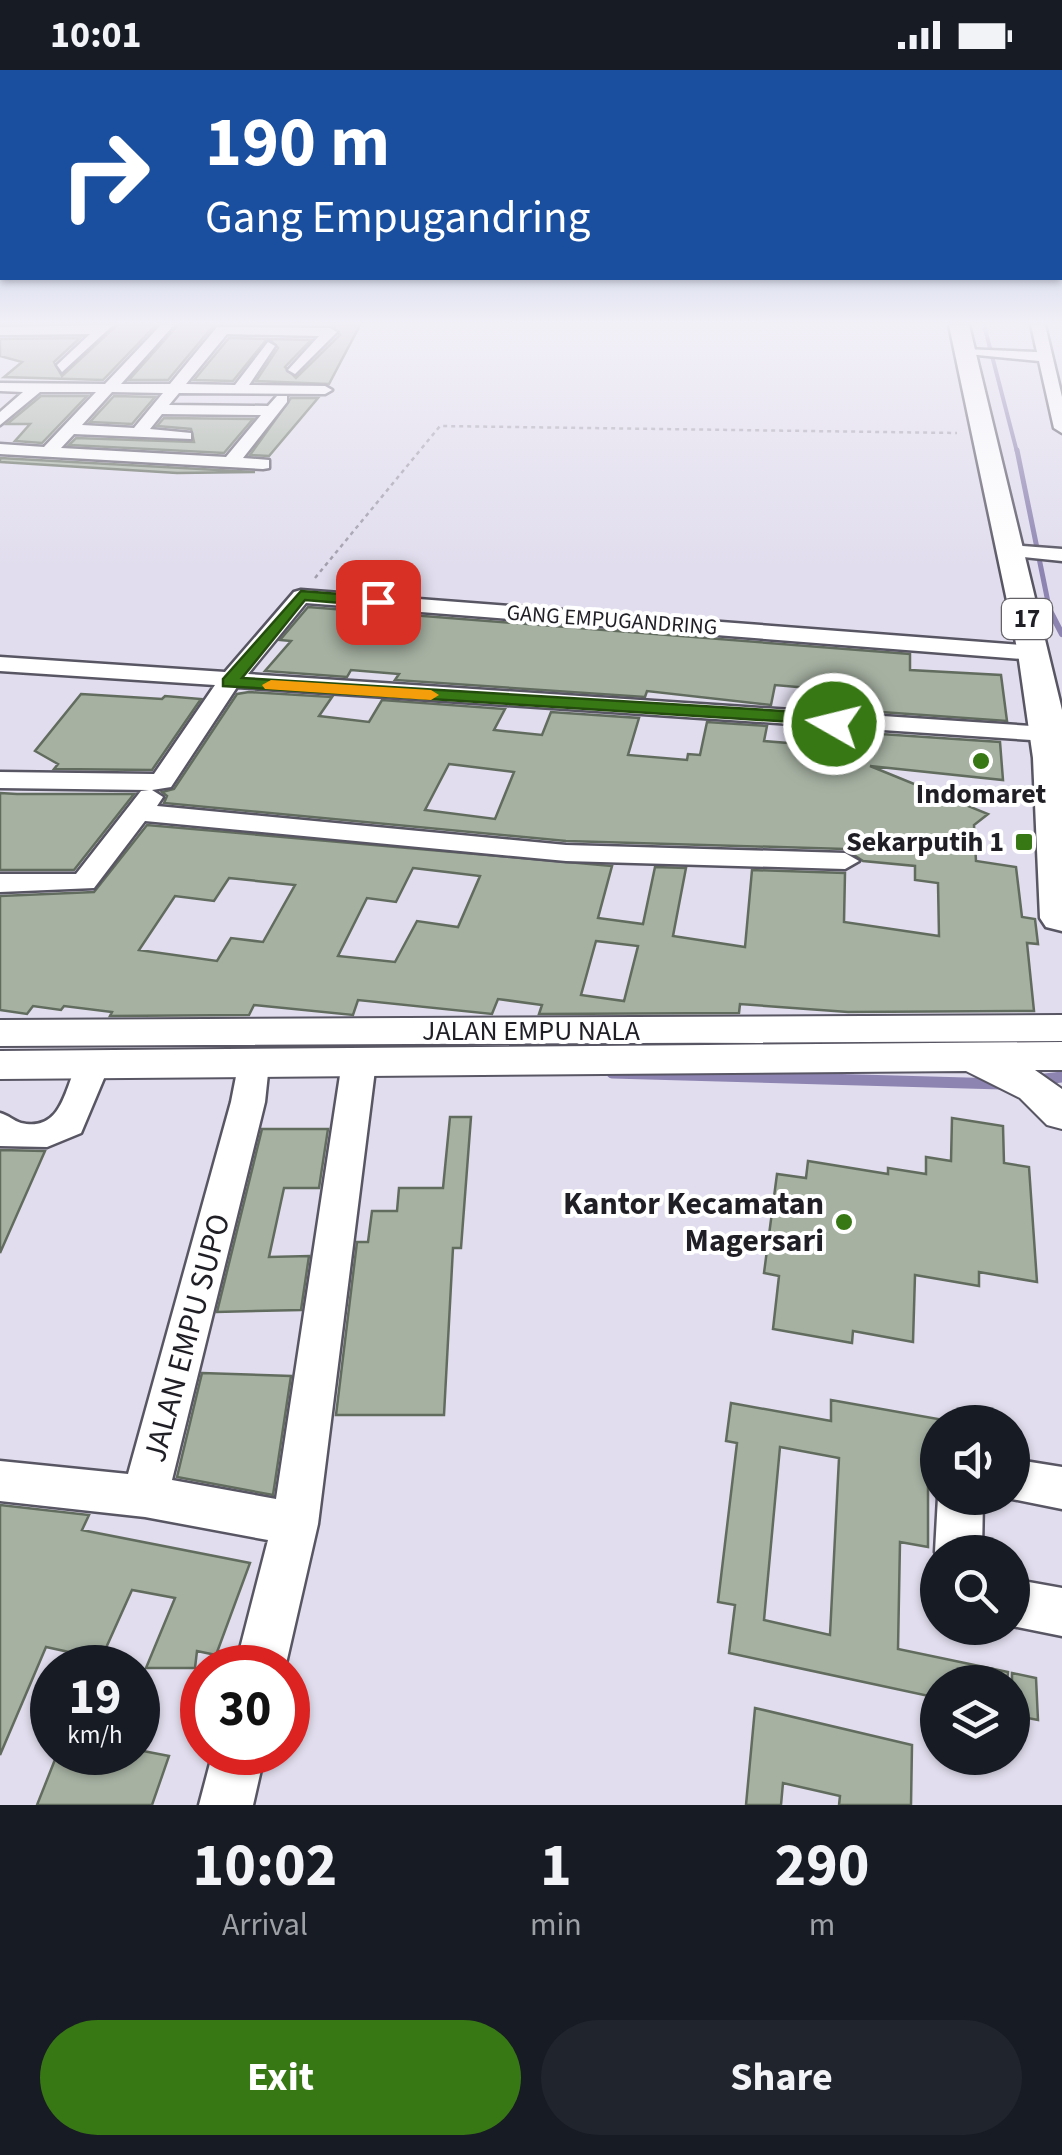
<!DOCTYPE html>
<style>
:root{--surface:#171b24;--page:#20242c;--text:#f1f3f6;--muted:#9ea1a6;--accent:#377714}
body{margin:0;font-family:"Source Sans 3",sans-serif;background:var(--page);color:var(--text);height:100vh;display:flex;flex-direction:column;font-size:38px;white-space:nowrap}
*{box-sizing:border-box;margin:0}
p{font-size:32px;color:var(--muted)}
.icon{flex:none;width:55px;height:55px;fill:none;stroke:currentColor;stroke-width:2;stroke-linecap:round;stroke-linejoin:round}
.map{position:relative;height:1735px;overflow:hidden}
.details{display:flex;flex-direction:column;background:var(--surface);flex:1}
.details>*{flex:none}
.top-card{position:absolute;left:0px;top:0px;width:1062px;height:210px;box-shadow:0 2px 8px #0004;background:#1a4fa0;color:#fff;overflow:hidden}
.buttons{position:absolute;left:920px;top:1335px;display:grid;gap:20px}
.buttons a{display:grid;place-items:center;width:110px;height:110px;border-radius:50%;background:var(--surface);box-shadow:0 2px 8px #0004;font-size:50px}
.speed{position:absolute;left:30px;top:1575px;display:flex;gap:20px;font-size:50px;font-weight:700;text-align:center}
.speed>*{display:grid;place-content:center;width:130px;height:130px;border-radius:50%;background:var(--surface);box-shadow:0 2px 8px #0004;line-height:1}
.speed small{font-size:25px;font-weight:400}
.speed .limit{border:15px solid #d22;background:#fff;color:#111}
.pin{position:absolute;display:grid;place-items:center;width:85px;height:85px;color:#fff;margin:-42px;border-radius:20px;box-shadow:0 5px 15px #0006}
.me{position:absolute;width:110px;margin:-55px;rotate:278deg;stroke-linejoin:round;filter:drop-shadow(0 0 8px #0008)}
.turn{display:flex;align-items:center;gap:35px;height:210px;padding:0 40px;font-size:45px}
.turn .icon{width:130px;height:130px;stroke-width:2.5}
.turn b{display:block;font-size:70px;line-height:85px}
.eta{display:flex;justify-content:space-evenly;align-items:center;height:170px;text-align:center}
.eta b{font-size:60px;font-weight:700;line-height:70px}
.primary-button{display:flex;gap:20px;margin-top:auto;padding:20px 40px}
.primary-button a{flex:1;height:115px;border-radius:60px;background:var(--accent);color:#fff;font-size:40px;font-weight:700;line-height:115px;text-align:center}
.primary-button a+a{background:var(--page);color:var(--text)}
.status{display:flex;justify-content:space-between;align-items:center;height:70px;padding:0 50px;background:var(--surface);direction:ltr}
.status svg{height:28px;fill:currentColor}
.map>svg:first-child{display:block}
</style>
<div class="status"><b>10:01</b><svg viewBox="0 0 49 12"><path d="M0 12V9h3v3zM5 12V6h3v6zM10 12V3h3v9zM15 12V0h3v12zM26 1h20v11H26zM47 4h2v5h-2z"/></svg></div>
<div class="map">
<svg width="1062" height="1735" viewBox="0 0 1062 1735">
<rect width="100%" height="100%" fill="#e1ddee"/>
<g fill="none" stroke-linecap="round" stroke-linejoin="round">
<path stroke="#8e84b1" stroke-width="4" d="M984,255L1017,382"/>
<path stroke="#8e84b1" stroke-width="5" d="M1017,380L1050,542"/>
<path stroke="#8e84b1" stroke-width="6" d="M1049,539L1062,564"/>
<path stroke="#8e84b1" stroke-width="11" d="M612,1003L1002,1014
M1037,1010L1062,1007"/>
</g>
<path fill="#a6b1a2" stroke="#626c5e" stroke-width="2.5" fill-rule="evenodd" d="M117,255H156L103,310L4,307L22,292L0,286V269L80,268L54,292L62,306Z
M178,255H214L168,310H129Z
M332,255H360L329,314L256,311L278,278L269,269L311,270L285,297L296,308L340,265Z
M229,268L267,269L233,311L194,310Z
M41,326H87L42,373L15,371L30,354H7Z
M114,326L155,327L132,354L90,352Z
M291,328H318L269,386L250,385Z
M164,348L253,349L224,383L69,375L76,368L194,372L191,359L157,356Z
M0,388L255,402L177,403L0,392Z
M308,537L910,584V600L1001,605L1007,651L853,640V633L819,630L820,619L775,615L771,635L647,621L645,627L395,610L399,604L351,600L347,607L265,601L291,571L280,570Z
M249,622L332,627L319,646L369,652L382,630L505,639L494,660L542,665L551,642L639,648L628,685L687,690L688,684L700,685L707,652L767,656L764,671L850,678L851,662L1000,672L1003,710L870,696L988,744L974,755L976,791L1016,797L1022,847L1035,849L1038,874L1027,873L1034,941L848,942L740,934L739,943L539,944L542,935L498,929L492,944L358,930L353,945L254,935L249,945L110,946L112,942L64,936L61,940L33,936L27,944L0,940V826L94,822L147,755L612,796L598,848L643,854L655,797L686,798L673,866L745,877L752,800L845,803L844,852L939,866L938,813L915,810V796L863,791L845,779L566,771L164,733L167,726L162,722L174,719L237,624ZM449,694L514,702L495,749L425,740ZM413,798L480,806L458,857L417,851L395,892L338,886L367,828L396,832ZM229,808L295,815L263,872L231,868L217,891L139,880L175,826L214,831ZM596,871L638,876L624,931L581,925Z
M81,624L162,629L165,626L201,629L152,700L54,699L58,694L35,681Z
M0,723L17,724H134L74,800H0Z
M450,1047H471L461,1178H453L444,1345H336L357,1172H368L372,1141H397L399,1118H443Z
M952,1048L1003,1056L1004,1093L1029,1097L1037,1212L979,1202V1216L915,1205L913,1272L853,1261L852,1273L773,1259L779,1206L764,1203L777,1104L806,1108L808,1091L888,1104V1098L926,1104V1087L951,1091Z
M262,1059H328L319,1118H284L269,1187L309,1186L301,1240L217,1242Z
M0,1080L45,1081L0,1183Z
M202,1303L291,1306L273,1425L177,1407Z
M831,1330L938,1349V1385L928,1383V1477L900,1472L898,1579L1008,1602L1007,1612H938V1628L729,1583L735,1535L718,1532L737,1373L726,1371L731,1333L831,1351ZM780,1377L839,1388L830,1565L764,1550Z
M0,1435L89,1445L82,1460L250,1493L216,1585L197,1581L195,1598H146L175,1528L132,1520L101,1589L46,1577L0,1685Z
M1012,1603L1036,1608L1038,1650L1012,1645Z
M755,1638L912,1675L911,1735H839L840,1726L783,1713L781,1735H746Z
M138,1680L169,1686L152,1735H37L58,1682Z"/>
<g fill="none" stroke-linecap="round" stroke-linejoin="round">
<defs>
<path id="minor" d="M113,255L62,302L57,295L90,264L0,265V257Z
M161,255H174L121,314H170L217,257L330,258L337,262L295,304L288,300L319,266L227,264L186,314L235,315L268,272L275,276L249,315L325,316L332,320L325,324L179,323L169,335L268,336L277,326H287V332L243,388L269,390V398L263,399L0,384V374L44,377L96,322H40L0,355V342L23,322L0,321V313L105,314ZM112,322L163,323L134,358L82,355ZM162,344L261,345L226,387L61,378L74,364L191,369V363L150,359Z
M1031,255H1045L1062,327V363L1054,358L1039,291L957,283L964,279L1037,282Z
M1010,475L1062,479V491L1003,485V477Z
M301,520L1035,576L1046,583L1035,590L306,533L248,604L1062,658V672L237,617L171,717L152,720L163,727L157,736L566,775L845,783L859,791L845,799L566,791L145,751L94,818L0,822V804H76L141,721L149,720L0,718V702L154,704L215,615L0,601V587L225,602L294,522Z
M359,981L371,984L376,992L318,1454L285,1598H235L268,1470L145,1447L0,1431V1391L128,1404L231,1032L240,986H264L269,994L265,1032L172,1410L276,1429L342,992L347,984Z
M93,983L105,986L110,994L81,1063L47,1077L0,1076V1043C8,1045 14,1051 21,1053C65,1063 65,1012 81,986Z
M1012,1389L1062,1397V1439L1007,1428H1012Z
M938,1427L983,1428L982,1482H938V1487L935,1482Z
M1012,1509L1062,1518V1566L1012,1556Z
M213,1682H265L253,1735H199Z"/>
<path id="major" d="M1062,945V971L0,976V950Z
M1062,972V1000H1035L1062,1019V1059L1047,1055L1020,1028L966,1001L0,1009V981Z"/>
<path id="highway" d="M949,255H969L1062,640V861L1046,857L1040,848L1033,688L1018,583Z"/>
</defs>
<use href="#minor" stroke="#595664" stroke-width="5"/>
<use href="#major" stroke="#595664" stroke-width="4"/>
<use href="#highway" stroke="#595664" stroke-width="5"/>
<path stroke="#a29eac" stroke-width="2.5" stroke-dasharray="4 4" stroke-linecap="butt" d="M315,508L440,356L957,363"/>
<use href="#minor" fill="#fff" fill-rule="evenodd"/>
<use href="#major" fill="#fff" fill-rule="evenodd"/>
<use href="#highway" fill="#fff" fill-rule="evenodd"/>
</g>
<linearGradient id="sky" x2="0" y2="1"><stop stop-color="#84a1d2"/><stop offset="0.51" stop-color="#f2f0f7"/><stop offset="1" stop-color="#f2f0f7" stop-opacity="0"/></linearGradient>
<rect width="1062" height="498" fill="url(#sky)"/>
<path fill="#377714" stroke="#244d0d" stroke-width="2.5" d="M301,521L378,527L386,532L378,536L305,530L242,608L833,644L843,654L834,659L825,654L223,616V609Z"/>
<path fill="#f59e0b" d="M271,610L431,620L439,625L431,630L265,619L262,615Z"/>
<g fill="#377714" stroke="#fff" stroke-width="4">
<circle cx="981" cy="691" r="10"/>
<rect x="1014" y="762" width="20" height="20" rx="5"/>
<circle cx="844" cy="1152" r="10"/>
</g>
<g text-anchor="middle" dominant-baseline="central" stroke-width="8" stroke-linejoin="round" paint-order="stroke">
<g font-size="22" fill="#211f26" stroke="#fff">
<text transform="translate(612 550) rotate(4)">GANG EMPUGANDRING</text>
</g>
<rect fill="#fff" stroke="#646267" stroke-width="2.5" x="1002" y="529" width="50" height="40" rx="8"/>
<g font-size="25" font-weight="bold" fill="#211f26">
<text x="1027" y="549">17</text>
</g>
<g font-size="28" font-weight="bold" fill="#211f26" stroke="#fff">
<text x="981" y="724">Indomaret</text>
<text x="1004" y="772" text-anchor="end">Sekarputih 1</text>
</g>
<g font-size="28" fill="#211f26" stroke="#fff">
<text x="531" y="961">JALAN EMPU NALA</text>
</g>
<g font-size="32" font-weight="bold" fill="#211f26" stroke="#fff" text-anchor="end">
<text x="824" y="1134">Kantor Kecamatan<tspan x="824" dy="37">Magersari</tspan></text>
</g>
<g font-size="32" fill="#211f26" stroke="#fff">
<text transform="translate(187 1268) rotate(-75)">JALAN EMPU SUPO</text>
</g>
</g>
</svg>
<div class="buttons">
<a><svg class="icon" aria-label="sound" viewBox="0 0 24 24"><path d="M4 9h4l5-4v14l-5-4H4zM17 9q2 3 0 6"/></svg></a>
<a><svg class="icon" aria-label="search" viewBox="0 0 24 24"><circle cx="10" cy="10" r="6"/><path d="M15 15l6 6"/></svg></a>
<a><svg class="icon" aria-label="layers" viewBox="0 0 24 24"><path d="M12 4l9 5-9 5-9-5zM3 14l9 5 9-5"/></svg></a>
</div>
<div class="speed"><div>19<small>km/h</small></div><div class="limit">30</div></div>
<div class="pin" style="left:378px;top:532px;background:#d93025"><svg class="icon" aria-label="arrive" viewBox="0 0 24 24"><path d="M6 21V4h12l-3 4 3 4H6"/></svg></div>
<svg class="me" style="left:834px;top:654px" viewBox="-20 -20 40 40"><circle r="17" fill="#377714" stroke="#fff" stroke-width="3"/><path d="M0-11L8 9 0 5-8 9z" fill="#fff"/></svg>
<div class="top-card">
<div class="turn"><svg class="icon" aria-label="right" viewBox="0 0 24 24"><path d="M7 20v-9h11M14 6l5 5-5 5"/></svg><div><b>190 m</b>Gang Empugandring</div></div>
</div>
</div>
<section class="details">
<div class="eta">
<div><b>10:02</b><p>Arrival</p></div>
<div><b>1</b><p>min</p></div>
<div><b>290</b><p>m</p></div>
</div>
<div class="primary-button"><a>Exit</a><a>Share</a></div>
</section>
